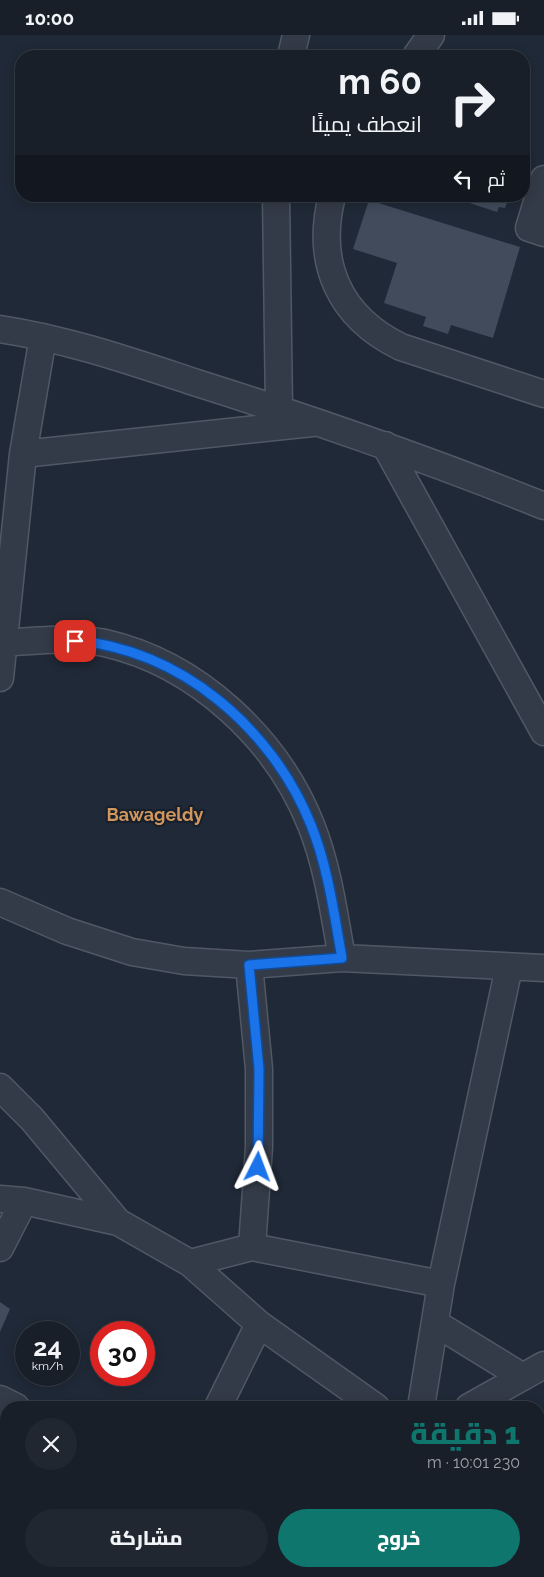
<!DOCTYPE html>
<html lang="ar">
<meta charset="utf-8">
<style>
:root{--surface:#181f29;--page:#212731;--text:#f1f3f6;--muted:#9fa2a8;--line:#363d46;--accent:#0f766e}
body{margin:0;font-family:Raleway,Cairo,sans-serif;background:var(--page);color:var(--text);direction:rtl;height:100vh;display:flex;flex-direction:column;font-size:19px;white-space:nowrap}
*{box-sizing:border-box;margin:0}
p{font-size:16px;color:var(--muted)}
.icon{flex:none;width:28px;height:28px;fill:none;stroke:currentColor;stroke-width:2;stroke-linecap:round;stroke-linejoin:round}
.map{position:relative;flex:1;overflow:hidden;direction:ltr}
.details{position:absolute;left:0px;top:1366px;width:545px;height:176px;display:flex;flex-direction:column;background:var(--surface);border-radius:20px 20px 0 0;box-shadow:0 2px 12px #0003,0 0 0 1px var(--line);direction:rtl}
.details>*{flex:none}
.banner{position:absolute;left:15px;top:15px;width:515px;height:152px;border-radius:20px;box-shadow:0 2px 12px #0003,0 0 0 1px var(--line);direction:rtl;background:#181f29;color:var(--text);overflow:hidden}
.speed{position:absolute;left:15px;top:1286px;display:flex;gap:10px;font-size:25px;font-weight:700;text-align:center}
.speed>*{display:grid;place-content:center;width:65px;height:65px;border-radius:50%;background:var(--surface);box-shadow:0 2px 12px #0003,0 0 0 1px var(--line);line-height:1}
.speed small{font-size:12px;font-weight:400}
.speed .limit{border:8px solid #d22;background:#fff;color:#111}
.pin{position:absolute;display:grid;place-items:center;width:42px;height:42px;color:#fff;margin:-21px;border-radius:10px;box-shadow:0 2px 8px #0006}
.me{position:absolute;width:55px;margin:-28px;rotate:3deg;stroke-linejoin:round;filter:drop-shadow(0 0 4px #0008)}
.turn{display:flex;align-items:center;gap:18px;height:105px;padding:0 25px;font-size:22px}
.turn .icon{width:65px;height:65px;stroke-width:2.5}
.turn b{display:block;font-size:35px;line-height:42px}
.then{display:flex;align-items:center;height:48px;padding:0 25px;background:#0003;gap:10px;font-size:19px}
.round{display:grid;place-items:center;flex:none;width:52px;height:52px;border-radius:26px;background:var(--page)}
.overview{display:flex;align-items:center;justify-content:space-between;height:85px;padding:0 25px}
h1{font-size:30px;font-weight:800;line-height:38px;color:var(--accent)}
.button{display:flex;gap:10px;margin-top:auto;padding:10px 25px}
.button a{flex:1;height:58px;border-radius:30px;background:var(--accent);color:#fff;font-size:20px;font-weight:800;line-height:58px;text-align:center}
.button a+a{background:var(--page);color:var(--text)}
.status{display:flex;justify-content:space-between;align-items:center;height:35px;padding:0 25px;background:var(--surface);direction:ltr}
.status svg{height:14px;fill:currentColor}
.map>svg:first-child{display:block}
</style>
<div class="status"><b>10:00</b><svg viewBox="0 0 49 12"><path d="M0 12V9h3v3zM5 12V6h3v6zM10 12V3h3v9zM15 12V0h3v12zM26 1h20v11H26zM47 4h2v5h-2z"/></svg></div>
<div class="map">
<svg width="544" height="1542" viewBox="0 0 544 1542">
<rect width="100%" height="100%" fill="#202937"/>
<path fill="#414b5c" d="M448,161H509L505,173L499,172L497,177Z
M369,165L520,212L493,303L451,290L448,299L423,291L426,282L384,268L397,228L353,214Z
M0,1267L10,1274L0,1297Z"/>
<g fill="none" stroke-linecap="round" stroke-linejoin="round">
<defs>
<path id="minor" d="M291,21L296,0
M416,21L431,0
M544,144L529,193L544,198
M276,161L279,374
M332,161C315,228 339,282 401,312L544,359
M0,294C67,304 133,327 197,348C314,385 430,425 544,471
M385,410L544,697
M23,419L312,388
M2,608C35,606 72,601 105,608C197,629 277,704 311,790C328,832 334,879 342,923
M0,643L23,419L43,302
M0,867L67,896L132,917L184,926L249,930L342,923L544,933
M249,930L259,1034V1112L252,1212
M0,1052L32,1084L118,1187
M0,1164L24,1166L118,1187L190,1228L259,1289L376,1372
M0,1213L24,1166
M190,1228L252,1212L441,1249
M435,1288L523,1342
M0,1364L16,1372
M218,1372L259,1289
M421,1372L441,1249L509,932
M469,1372L544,1330
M0,1431L6,1420
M539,1490L544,1494
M325,1536L336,1542
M0,1540L5,1542"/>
</defs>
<use href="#minor" stroke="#515865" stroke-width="29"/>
<use href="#minor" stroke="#343b48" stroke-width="26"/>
</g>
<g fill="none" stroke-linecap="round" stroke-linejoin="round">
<defs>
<path id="route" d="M75,606C179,613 273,694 311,790C328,832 334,879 342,923L249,930L259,1034L258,1132"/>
</defs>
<use href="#route" stroke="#114b97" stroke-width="12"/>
<use href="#route" stroke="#1a73e8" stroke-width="9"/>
</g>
<g text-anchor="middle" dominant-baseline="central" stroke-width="4.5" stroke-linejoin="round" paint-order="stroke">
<g font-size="18" font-weight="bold" fill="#d1975c" stroke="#19202c">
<text x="155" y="779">Bawageldy</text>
</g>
</g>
</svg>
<div class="speed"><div>24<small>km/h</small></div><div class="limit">30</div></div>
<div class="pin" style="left:75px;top:606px;background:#d93025"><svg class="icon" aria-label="arrive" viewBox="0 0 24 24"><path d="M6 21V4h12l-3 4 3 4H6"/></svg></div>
<svg class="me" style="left:258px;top:1132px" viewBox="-20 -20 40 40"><path d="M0-17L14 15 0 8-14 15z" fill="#1a73e8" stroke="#fff" stroke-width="4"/></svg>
<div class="banner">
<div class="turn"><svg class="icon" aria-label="right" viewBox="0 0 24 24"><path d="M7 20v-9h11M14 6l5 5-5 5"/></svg><div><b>60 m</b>انعطف يمينًا</div></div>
<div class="then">ثم<svg class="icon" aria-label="left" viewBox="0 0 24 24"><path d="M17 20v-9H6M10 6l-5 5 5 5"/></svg></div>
</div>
<section class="details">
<div class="overview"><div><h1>1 دقيقة</h1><p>230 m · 10:01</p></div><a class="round"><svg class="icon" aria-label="close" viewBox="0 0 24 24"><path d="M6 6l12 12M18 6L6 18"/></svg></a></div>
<div class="button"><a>خروج</a><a>مشاركة</a></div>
</section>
</div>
